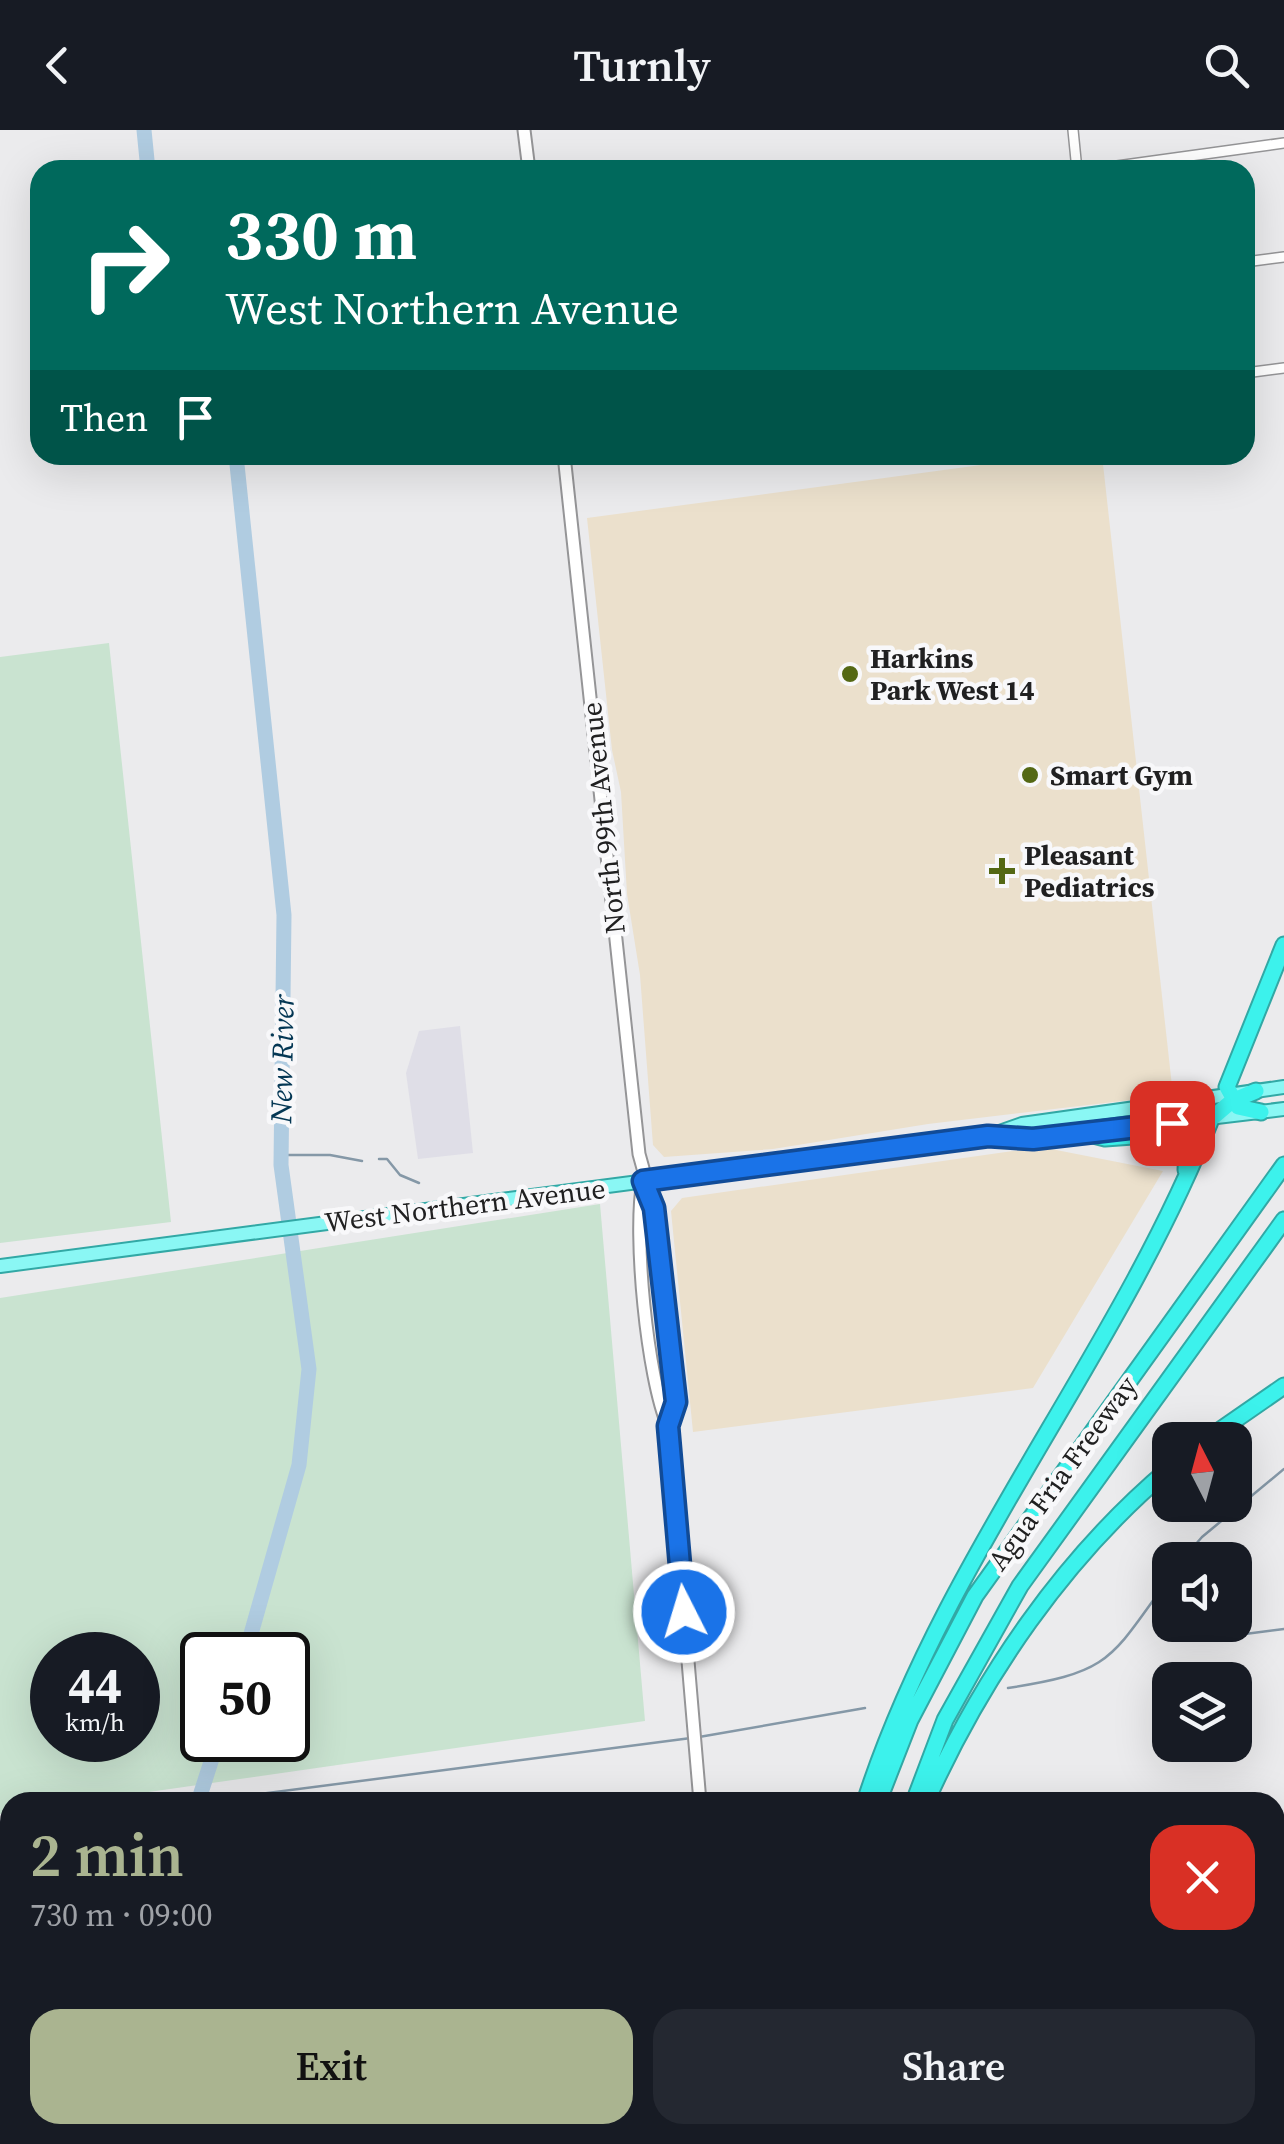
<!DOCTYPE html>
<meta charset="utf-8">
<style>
:root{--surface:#171b24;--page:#242831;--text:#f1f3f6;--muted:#9ea1a6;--accent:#aab490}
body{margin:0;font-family:"Source Serif 4",serif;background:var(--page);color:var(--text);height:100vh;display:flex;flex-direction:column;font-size:38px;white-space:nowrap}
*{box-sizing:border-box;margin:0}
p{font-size:32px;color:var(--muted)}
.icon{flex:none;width:55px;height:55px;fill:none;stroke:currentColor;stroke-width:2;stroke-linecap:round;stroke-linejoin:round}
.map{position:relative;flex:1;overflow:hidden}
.drawer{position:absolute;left:0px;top:1662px;width:1285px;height:352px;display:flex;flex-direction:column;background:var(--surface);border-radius:30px 30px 0 0;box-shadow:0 10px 40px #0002}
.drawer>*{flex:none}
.hud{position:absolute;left:30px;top:30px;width:1225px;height:305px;border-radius:30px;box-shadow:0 10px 40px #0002;background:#00695c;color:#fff;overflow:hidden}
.needle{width:65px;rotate:354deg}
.tools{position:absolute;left:1152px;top:1292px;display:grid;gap:20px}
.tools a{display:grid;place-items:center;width:100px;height:100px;border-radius:20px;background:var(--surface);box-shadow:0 10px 40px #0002;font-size:50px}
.speed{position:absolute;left:30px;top:1502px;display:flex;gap:20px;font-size:50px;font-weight:700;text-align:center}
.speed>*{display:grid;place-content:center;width:130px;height:130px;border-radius:50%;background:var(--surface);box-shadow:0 10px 40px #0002;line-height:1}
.speed small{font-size:25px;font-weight:400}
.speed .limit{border:5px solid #111;border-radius:15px;background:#fff;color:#111}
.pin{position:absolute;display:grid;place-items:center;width:85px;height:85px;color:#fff;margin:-42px;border-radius:20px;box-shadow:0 5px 15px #0006}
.me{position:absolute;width:110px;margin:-55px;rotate:355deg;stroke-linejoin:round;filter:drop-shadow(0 0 8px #0008)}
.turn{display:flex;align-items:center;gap:35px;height:210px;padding:0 30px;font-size:45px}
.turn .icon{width:130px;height:130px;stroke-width:2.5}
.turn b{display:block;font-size:70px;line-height:85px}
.then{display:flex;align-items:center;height:95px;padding:0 30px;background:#0003;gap:20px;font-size:38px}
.round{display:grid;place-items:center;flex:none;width:105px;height:105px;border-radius:30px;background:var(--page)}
.head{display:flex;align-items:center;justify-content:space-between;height:170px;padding:0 30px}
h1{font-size:60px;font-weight:600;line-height:75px;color:var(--accent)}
.button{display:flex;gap:20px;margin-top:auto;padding:20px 30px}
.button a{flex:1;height:115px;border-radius:30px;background:var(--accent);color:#111;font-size:40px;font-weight:600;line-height:115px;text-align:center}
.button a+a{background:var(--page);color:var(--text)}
header{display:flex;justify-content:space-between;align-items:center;height:130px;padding:0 30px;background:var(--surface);font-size:45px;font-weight:600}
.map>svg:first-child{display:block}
</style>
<header><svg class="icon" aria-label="back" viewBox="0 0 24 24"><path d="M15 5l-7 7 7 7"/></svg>Turnly<svg class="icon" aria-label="search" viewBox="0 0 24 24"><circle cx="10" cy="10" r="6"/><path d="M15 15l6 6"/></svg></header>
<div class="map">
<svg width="1284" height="2014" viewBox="0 0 1284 2014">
<rect width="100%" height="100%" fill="#ebebed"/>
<path fill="#ebe0cc" d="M1055,325H1102L1173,965L928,994L773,1019L664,1027L653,1015L640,845L627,764L621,662L612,620L587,388Z
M1041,1017L1163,1041L1033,1258L693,1302L671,1081L682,1068Z"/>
<path fill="#dfdee7" d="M460,896L473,1023L418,1029L406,943L419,901Z"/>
<path fill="#c9e3d0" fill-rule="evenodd" d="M109,513L171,1092L0,1113V527Z
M600,1074L645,1591L79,1672H10V1682L0,1684V1168ZM52,1525H138V1610H52ZM202,1525H288V1610H202Z"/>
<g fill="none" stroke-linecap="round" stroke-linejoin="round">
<path stroke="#8598a7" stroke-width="2.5" d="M281,1025H330L362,1031
M379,1029H387L400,1045L419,1053
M1182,1430L1202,1407L1284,1339
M1245,1504L1284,1499
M1008,1558C1113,1542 1110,1529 1170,1447
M699,1607L865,1578
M199,1672L691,1608"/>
<path stroke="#b0cce1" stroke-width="15" d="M144,0L148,40
M236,325L284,785L281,1035L309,1239L299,1335L245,1525
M198,1672L218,1610
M0,1927L10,1912"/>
<defs>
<path id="minor" d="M1073,0L1077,40
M1088,40L1284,13
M1245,132L1284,127
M1245,243L1284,238
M393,2014L394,2005"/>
<path id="secondary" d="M524,0L529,40
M564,325L639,1024L654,1078L676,1272L668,1296
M643,1052C633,1103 647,1248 668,1296L700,1672
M735,2005L736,2014"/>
<path id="primary" d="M996,1006L1033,1009L1284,979
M0,1136L988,1006L1022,994L1284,957"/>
<path id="motorway" d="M1261,982L1238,977L1227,957L1284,815
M1082,1002L1105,1008L1175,1003L1187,1018L1186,1040
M1206,1310L1284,1256
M865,1672C944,1427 1117,1227 1211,989L1232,971L1256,961
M878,1672L910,1590L975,1466L1284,1035
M914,1672L945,1590L1020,1456L1284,1090
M926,1672C982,1547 1064,1427 1170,1338
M831,2005V2014
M864,2005L865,2014"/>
</defs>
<use href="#minor" stroke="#959597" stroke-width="12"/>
<use href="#secondary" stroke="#959597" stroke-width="15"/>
<use href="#primary" stroke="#32a8a5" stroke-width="16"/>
<use href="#motorway" stroke="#32a8a5" stroke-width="19"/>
<use href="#minor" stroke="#fff" stroke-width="9"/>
<use href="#secondary" stroke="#fff" stroke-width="11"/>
<use href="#primary" stroke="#8af7f4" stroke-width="12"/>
<use href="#motorway" stroke="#3cf2ec" stroke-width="15"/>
</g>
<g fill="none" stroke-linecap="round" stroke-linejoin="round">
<defs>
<path id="route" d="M684,1482L668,1296L676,1272L654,1078L643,1051L988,1006L1033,1009L1172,993"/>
</defs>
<use href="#route" stroke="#114b97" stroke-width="25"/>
<use href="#route" stroke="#1a73e8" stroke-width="18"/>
</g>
<g fill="#546814" stroke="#f8f8fa" stroke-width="4">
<circle cx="850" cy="544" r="10"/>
<circle cx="1030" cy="645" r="10"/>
<path d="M997 726h10v10h10v10h-10v10h-10v-10h-10v-10h10z"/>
</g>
<g text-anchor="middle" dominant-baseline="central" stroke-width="9" stroke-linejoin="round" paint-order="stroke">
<g font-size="28" font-weight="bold" fill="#202021" stroke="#f8f8fa" text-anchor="start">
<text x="870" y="528">Harkins<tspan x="870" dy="32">Park West 14</tspan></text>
<text x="1050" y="645">Smart Gym</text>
<text x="1024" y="725">Pleasant<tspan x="1024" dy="32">Pediatrics</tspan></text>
</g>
<g font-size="28" fill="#202021" stroke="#f8f8fa">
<text transform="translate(603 688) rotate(-96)">North 99th Avenue</text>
<text transform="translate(465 1075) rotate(-7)">West Northern Avenue</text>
<text transform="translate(1062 1343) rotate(-54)">Agua Fria Freeway</text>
</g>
<g font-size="30" font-style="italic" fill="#043754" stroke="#f8f8fa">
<text transform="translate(282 929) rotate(-89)">New River</text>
</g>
</g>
</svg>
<div class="tools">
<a><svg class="needle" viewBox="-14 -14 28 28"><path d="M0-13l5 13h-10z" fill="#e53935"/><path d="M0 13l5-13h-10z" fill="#9ea1a6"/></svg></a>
<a><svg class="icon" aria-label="sound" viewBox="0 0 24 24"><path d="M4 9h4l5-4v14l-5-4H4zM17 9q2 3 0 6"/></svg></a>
<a><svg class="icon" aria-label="layers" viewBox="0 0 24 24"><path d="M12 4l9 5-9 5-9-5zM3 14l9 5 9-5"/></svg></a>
</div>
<div class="speed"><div>44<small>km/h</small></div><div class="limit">50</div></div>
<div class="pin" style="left:1172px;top:993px;background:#d93025"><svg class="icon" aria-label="arrive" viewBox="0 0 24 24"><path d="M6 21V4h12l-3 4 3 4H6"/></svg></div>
<svg class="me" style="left:684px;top:1482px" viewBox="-20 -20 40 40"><circle r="17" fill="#1a73e8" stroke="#fff" stroke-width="3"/><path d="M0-11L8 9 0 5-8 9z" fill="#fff"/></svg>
<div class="hud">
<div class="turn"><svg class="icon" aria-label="right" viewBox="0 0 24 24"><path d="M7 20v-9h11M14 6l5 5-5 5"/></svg><div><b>330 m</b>West Northern Avenue</div></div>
<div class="then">Then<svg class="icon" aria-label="arrive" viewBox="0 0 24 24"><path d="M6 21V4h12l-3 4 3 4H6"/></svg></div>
</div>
<section class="drawer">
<div class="head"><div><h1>2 min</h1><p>730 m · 09:00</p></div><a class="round" style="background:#d93025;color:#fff"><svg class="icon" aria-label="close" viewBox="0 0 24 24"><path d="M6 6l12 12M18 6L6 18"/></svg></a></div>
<div class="button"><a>Exit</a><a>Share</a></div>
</section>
</div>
